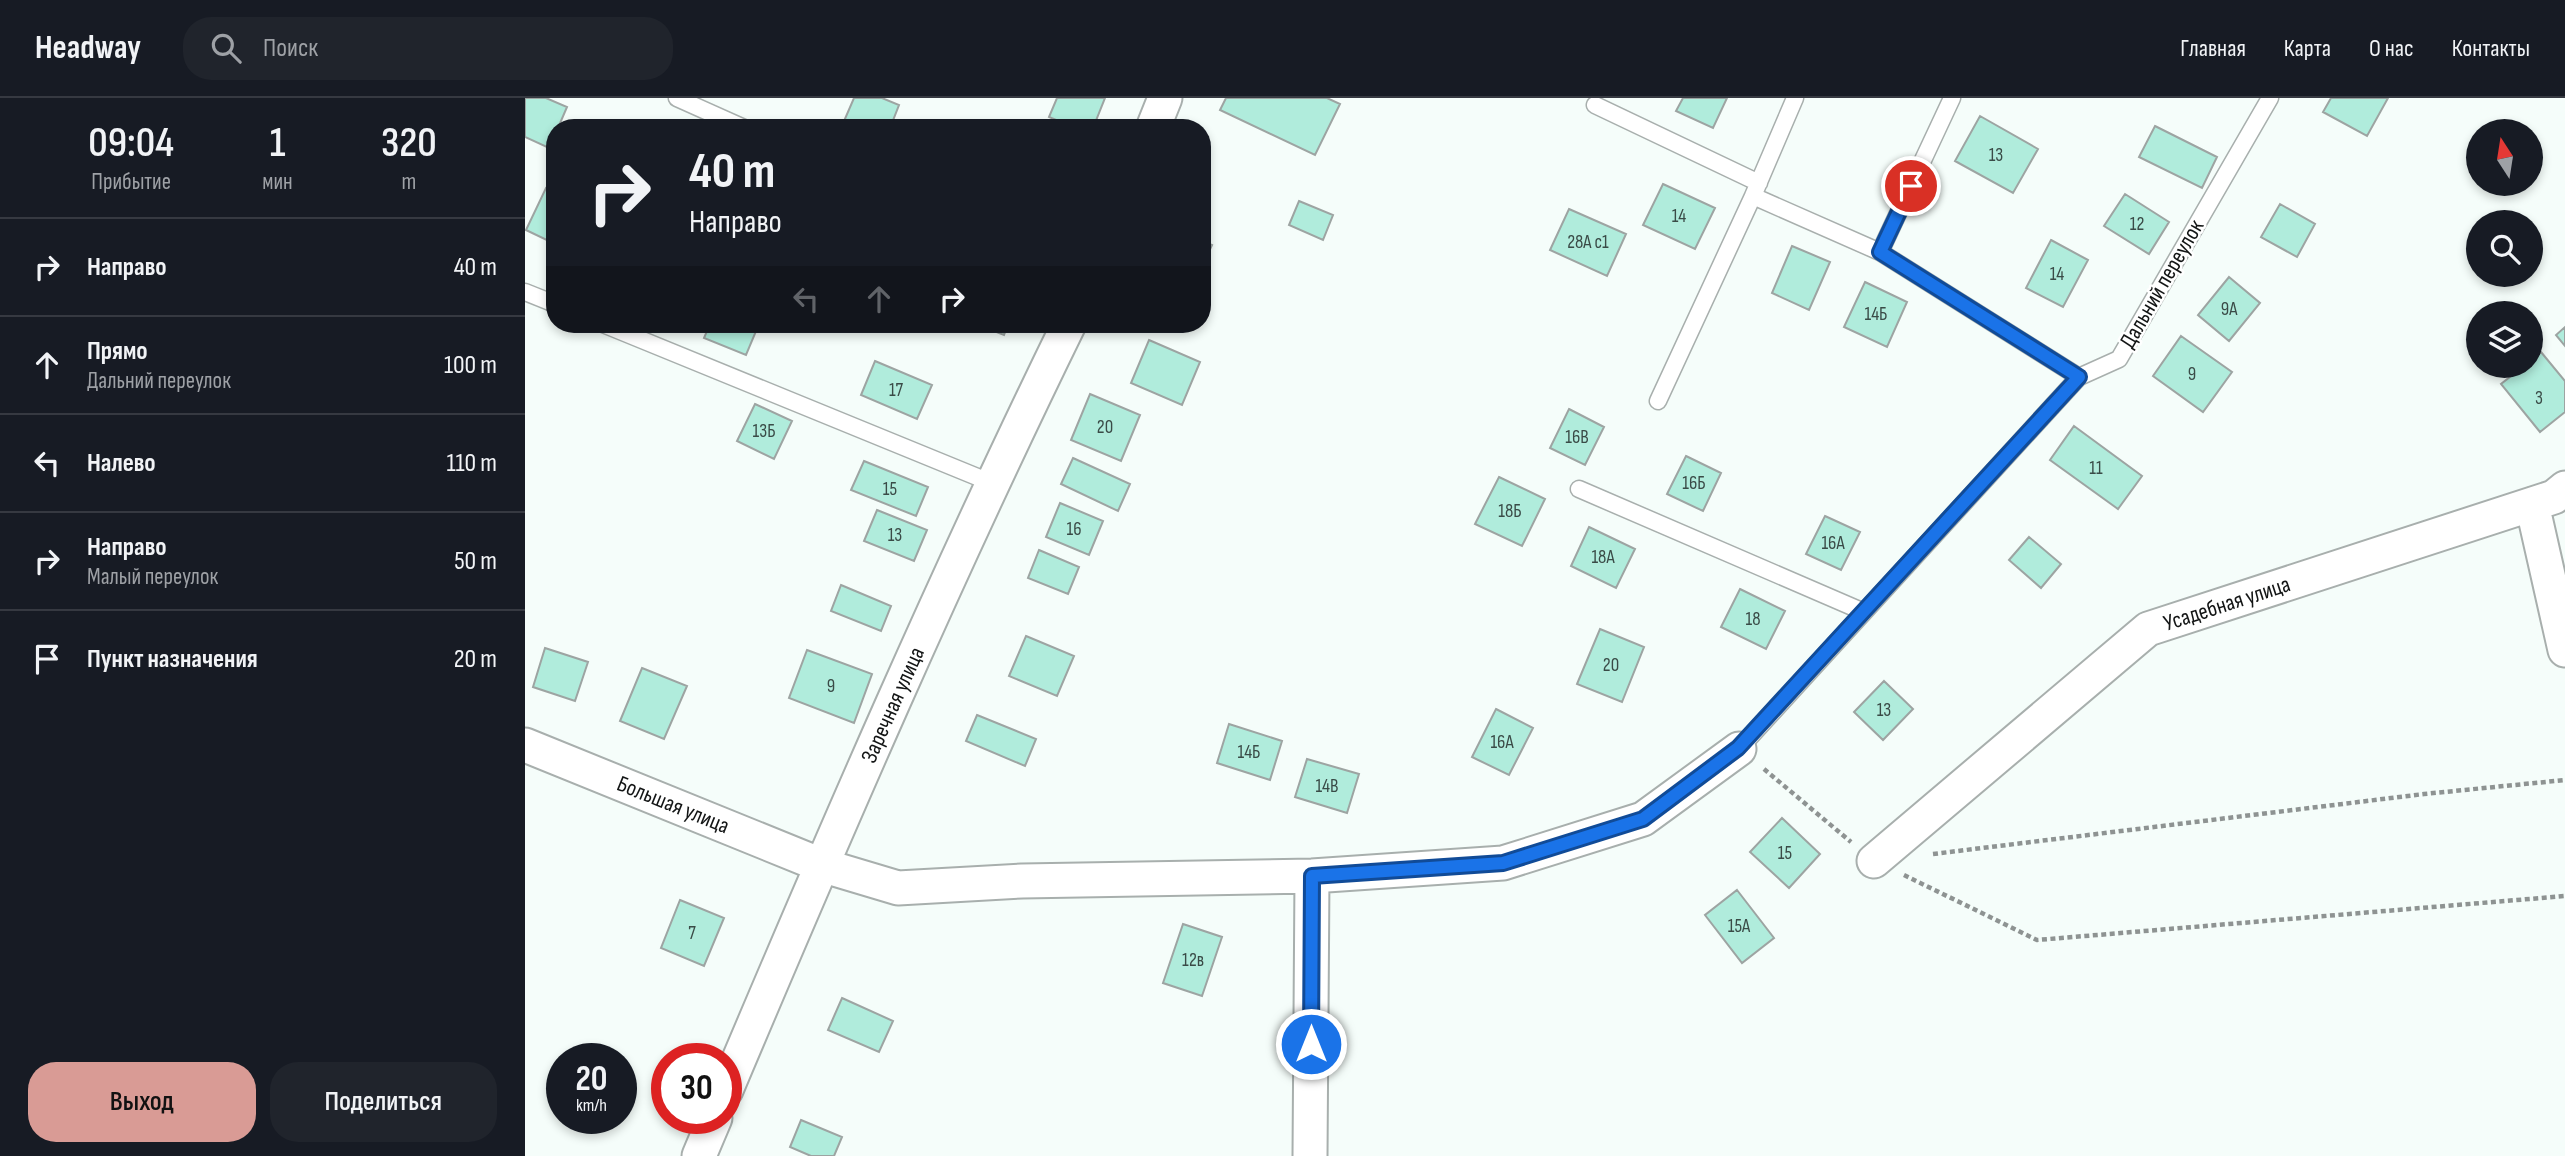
<!DOCTYPE html>
<html lang="ru">
<meta charset="utf-8">
<style>
:root{--surface:#171b24;--page:#20242c;--text:#f1f3f6;--muted:#9ea1a6;--line:#363941;--accent:#d99b95}
body{margin:0;font-family:"Sofia Sans Condensed",sans-serif;background:var(--page);color:var(--text);height:100vh;display:flex;flex-direction:column;font-size:26px;white-space:nowrap}
*{box-sizing:border-box;margin:0}
p{font-size:23px;color:var(--muted)}
.icon{flex:none;width:38px;height:38px;fill:none;stroke:currentColor;stroke-width:2;stroke-linecap:round;stroke-linejoin:round}
.map{position:relative;flex:1;overflow:hidden}
.details{display:flex;flex-direction:column;background:var(--surface);width:525px}
.details>*{flex:none}
.banner{position:absolute;left:21px;top:21px;width:665px;height:214px;border-radius:28px;box-shadow:0 4px 10px #0003;background:#171b24;color:var(--text);overflow:hidden}
.needle{width:46px;rotate:348deg}
.fabs{position:absolute;left:1941px;top:21px;display:grid;gap:14px}
.fabs a{display:grid;place-items:center;width:77px;height:77px;border-radius:50%;background:var(--surface);box-shadow:0 4px 10px #0003;font-size:35px}
.speed{position:absolute;left:21px;top:945px;display:flex;gap:14px;font-size:35px;font-weight:700;text-align:center}
.speed>*{display:grid;place-content:center;width:91px;height:91px;border-radius:50%;background:var(--surface);box-shadow:0 4px 10px #0003;line-height:1}
.speed small{font-size:18px;font-weight:400}
.speed .limit{border:10px solid #d22;background:#fff;color:#111}
.pin{position:absolute;display:grid;place-items:center;width:60px;height:60px;color:#fff;margin:-30px;border:4px solid #fff;border-radius:50%;box-shadow:0 2px 7px #0007}
.me{position:absolute;width:77px;margin:-38px;rotate:0deg;stroke-linejoin:round;filter:drop-shadow(0 0 5px #0008)}
.turn{display:flex;align-items:center;gap:24px;height:147px;padding:0 28px;font-size:32px}
.turn .icon{width:91px;height:91px;stroke-width:2.5}
.turn b{display:block;font-size:49px;line-height:60px}
.lanes{display:flex;align-items:center;height:66px;padding:0 28px;background:#0003;justify-content:center;gap:35px;direction:ltr}
.lanes .off{opacity:.35}
.eta{display:flex;justify-content:space-evenly;align-items:center;height:119px;text-align:center}
.eta b{font-size:42px;font-weight:600;line-height:49px}
.action{display:flex;gap:14px;margin-top:auto;padding:14px 28px}
.action a{flex:1;height:80px;border-radius:28px;background:var(--accent);color:#111;font-size:28px;font-weight:600;line-height:80px;text-align:center}
.action a+a{background:var(--page);color:var(--text)}
ul{padding:0;list-style:none}
li{display:flex;align-items:center;gap:21px;height:98px;padding:0 28px;border-top:2px solid var(--line)}
li div{flex:1}
li b{display:block;font-size:26px}
li em{font-style:normal}
header{display:flex;align-items:center;gap:42px;box-sizing:border-box;height:98px;padding:0 35px;background:var(--surface);border-bottom:2px solid var(--line)}
header strong{font-size:33px}
nav{display:flex;gap:38px;margin-inline-start:auto;font-size:24px}
.search{width:490px;height:63px;background:var(--page);display:flex;align-items:center;gap:18px;box-sizing:border-box;padding:0 24px;border-radius:28px;color:var(--muted);font-size:26px}
main{display:flex;flex:1;min-height:0}
.map>svg:first-child{display:block}
</style>
<header>
<strong>Headway</strong>
<div class="search"><svg class="icon" aria-label="search" viewBox="0 0 24 24"><circle cx="10" cy="10" r="6"/><path d="M15 15l6 6"/></svg>Поиск</div>
<nav><a>Главная</a><a>Карта</a><a>О нас</a><a>Контакты</a></nav>
</header>
<main>
<section class="details">
<div class="eta">
<div><b>09:04</b><p>Прибытие</p></div>
<div><b>1</b><p>мин</p></div>
<div><b>320</b><p>m</p></div>
</div>
<ul>
<li><svg class="icon" aria-label="right" viewBox="0 0 24 24"><path d="M7 20v-9h11M14 6l5 5-5 5"/></svg><div><b>Направо</b></div><em>40 m</em></li>
<li><svg class="icon" aria-label="ahead" viewBox="0 0 24 24"><path d="M12 20V5M6 11l6-6 6 6"/></svg><div><b>Прямо</b><p>Дальний переулок</p></div><em>100 m</em></li>
<li><svg class="icon" aria-label="left" viewBox="0 0 24 24"><path d="M17 20v-9H6M10 6l-5 5 5 5"/></svg><div><b>Налево</b></div><em>110 m</em></li>
<li><svg class="icon" aria-label="right" viewBox="0 0 24 24"><path d="M7 20v-9h11M14 6l5 5-5 5"/></svg><div><b>Направо</b><p>Малый переулок</p></div><em>50 m</em></li>
<li><svg class="icon" aria-label="arrive" viewBox="0 0 24 24"><path d="M6 21V4h12l-3 4 3 4H6"/></svg><div><b>Пункт назначения</b></div><em>20 m</em></li>
</ul>
<div class="action"><a>Выход</a><a>Поделиться</a></div>
</section>
<div class="map">
<svg width="2040" height="1058" viewBox="0 0 2040 1058">
<rect width="100%" height="100%" fill="#f5fdfa"/>
<path fill="#b0ecdc" stroke="#9da4a2" stroke-width="2" d="M0,0H21L42,9L33,30H30V37L24,50L0,39Z
M329,0H357L374,7L365,30H316Z
M532,0H580L568,30H550L524,19Z
M701,0H802L815,6L790,57L695,12Z
M1158,0H1202L1188,30L1151,13Z
M1806,0H1863L1842,38L1798,14Z
M1455,18L1513,51L1488,95L1430,63Z
M1630,28L1692,59L1677,90L1614,59Z
M1138,86L1190,110L1170,151L1118,127Z
M21,90L30,94V146L1,132Z
M1600,96L1644,124L1624,156L1579,128Z
M774,103L808,117L798,142L764,127Z
M1755,106L1790,126L1772,159L1736,139Z
M1044,111L1101,136L1082,178L1025,152Z
M1526,142L1563,162L1538,209L1501,190Z
M677,143L687,147L677,169Z
M1267,148L1305,164L1284,212L1247,195Z
M1704,179L1735,205L1704,243L1673,217Z
M1340,184L1382,204L1362,249L1319,229Z
M185,226H234L221,257L179,240Z
M451,226H483L479,237Z
M2040,229V248L2031,237Z
M1656,238L1707,274L1678,314L1628,278Z
M624,242L675,264L657,307L606,285Z
M2016,254L2040,283V314L2015,334L1976,286L1999,268H2006V262Z
M350,263L407,287L392,321L336,297Z
M565,296L615,317L596,363L546,342Z
M230,306L267,323L249,361L212,343Z
M1044,311L1079,329L1060,367L1025,350Z
M1549,328L1617,378L1593,411L1525,362Z
M1161,358L1196,375L1178,413L1142,396Z
M548,360L605,386L593,413L536,386Z
M339,363L403,389L391,418L326,392Z
M974,379L1020,401L997,448L950,426Z
M535,405L578,423L564,457L521,439Z
M352,412L402,432L389,463L339,443Z
M1300,418L1335,434L1316,472L1281,456Z
M1064,429L1110,451L1091,490L1046,468Z
M1504,439L1536,466L1516,490L1484,462Z
M514,452L554,469L543,496L503,480Z
M316,487L366,508L356,533L306,513Z
M1215,491L1260,513L1241,551L1196,529Z
M1075,531L1119,549L1097,604L1052,586Z
M501,538L549,558L532,598L484,578Z
M20,550L63,564L50,603L8,589Z
M282,552L347,576L329,625L264,600Z
M117,570L162,588L139,641L95,623Z
M1359,583L1388,611L1358,642L1329,614Z
M971,611L1008,630L984,677L947,659Z
M452,617L511,641L500,668L441,643Z
M704,626L757,643L745,682L692,665Z
M782,661L834,676L822,715L770,699Z
M1257,720L1295,756L1264,790L1225,754Z
M1212,792L1249,840L1217,865L1180,817Z
M155,802L199,820L179,868L136,850Z
M658,826L697,839L677,898L638,885Z
M317,900L368,923L354,954L303,932Z
M276,1022L317,1039L309,1058H286L265,1049Z"/>
<g fill="none" stroke-linecap="round" stroke-linejoin="round">
<defs>
<path id="lane" d="M152,0L219,30
M1270,0L1228,98L1355,154L1554,279
M1070,7L1234,85
M1355,154L1427,0
M0,194L30,206
M78,226L467,385
M1133,303L1228,98
M1054,391L1339,514
M1214,651L1554,279L1594,261L1745,0"/>
<path id="street" d="M628,30L640,0
M2007,406L2040,552
M0,647L296,767L373,790L497,783L787,778L978,765L1118,721L1214,651
M1349,763L1623,531L2029,399L2040,390
M201,992C310,734 421,477 544,226
M174,1058L190,1020
M785,1058L787,778"/>
</defs>
<use href="#lane" stroke="#a8afad" stroke-width="19"/>
<use href="#street" stroke="#a8afad" stroke-width="37"/>
<path stroke="#8e9392" stroke-width="4.5" stroke-dasharray="5 3.5" stroke-linecap="butt" d="M1239,671L1326,744
M1408,756L1899,696L2040,682
M1379,777L1512,842L2040,798"/>
<use href="#lane" stroke="#fff" stroke-width="16"/>
<use href="#street" stroke="#fff" stroke-width="33"/>
</g>
<g fill="none" stroke-linecap="round" stroke-linejoin="round">
<defs>
<path id="route" d="M786,946L787,778L978,765L1118,721L1213,650L1554,279L1355,154L1386,88"/>
</defs>
<use href="#route" stroke="#114b97" stroke-width="18"/>
<use href="#route" stroke="#1a73e8" stroke-width="12"/>
</g>
<g text-anchor="middle" dominant-baseline="central" stroke-width="5" stroke-linejoin="round" paint-order="stroke">
<g font-size="19" fill="#3a4b47">
<text x="1471" y="57">13</text>
<text x="1154" y="118">14</text>
<text x="1612" y="126">12</text>
<text x="1063" y="144">28А с1</text>
<text x="1532" y="176">14</text>
<text x="1704" y="211">9А</text>
<text x="1351" y="216">14Б</text>
<text x="1667" y="276">9</text>
<text x="371" y="292">17</text>
<text x="2014" y="300">3</text>
<text x="580" y="329">20</text>
<text x="239" y="333">13Б</text>
<text x="1052" y="339">16В</text>
<text x="1571" y="370">11</text>
<text x="1169" y="385">16Б</text>
<text x="365" y="391">15</text>
<text x="985" y="413">18Б</text>
<text x="549" y="431">16</text>
<text x="370" y="437">13</text>
<text x="1308" y="445">16А</text>
<text x="1078" y="459">18А</text>
<text x="1228" y="521">18</text>
<text x="1086" y="567">20</text>
<text x="306" y="588">9</text>
<text x="1359" y="612">13</text>
<text x="977" y="644">16А</text>
<text x="724" y="654">14Б</text>
<text x="802" y="688">14В</text>
<text x="1260" y="755">15</text>
<text x="1214" y="828">15А</text>
<text x="167" y="835">7</text>
<text x="668" y="862">12в</text>
</g>
<g font-size="23" fill="#131515" stroke="#fff">
<text transform="translate(1637 186) rotate(-60)">Дальний переулок</text>
<text transform="translate(1702 506) rotate(-18)">Усадебная улица</text>
<text transform="translate(368 607) rotate(-66)">Заречная улица</text>
<text transform="translate(148 707) rotate(22)">Большая улица</text>
</g>
</g>
</svg>
<div class="fabs">
<a><svg class="needle" viewBox="-14 -14 28 28"><path d="M0-13l5 13h-10z" fill="#e53935"/><path d="M0 13l5-13h-10z" fill="#9ea1a6"/></svg></a>
<a><svg class="icon" aria-label="search" viewBox="0 0 24 24"><circle cx="10" cy="10" r="6"/><path d="M15 15l6 6"/></svg></a>
<a><svg class="icon" aria-label="layers" viewBox="0 0 24 24"><path d="M12 4l9 5-9 5-9-5zM3 14l9 5 9-5"/></svg></a>
</div>
<div class="speed"><div>20<small>km/h</small></div><div class="limit">30</div></div>
<div class="pin" style="left:1386px;top:88px;background:#d93025"><svg class="icon" aria-label="arrive" viewBox="0 0 24 24"><path d="M6 21V4h12l-3 4 3 4H6"/></svg></div>
<svg class="me" style="left:786px;top:946px" viewBox="-20 -20 40 40"><circle r="17" fill="#1a73e8" stroke="#fff" stroke-width="3"/><path d="M0-11L8 9 0 5-8 9z" fill="#fff"/></svg>
<div class="banner">
<div class="turn"><svg class="icon" aria-label="right" viewBox="0 0 24 24"><path d="M7 20v-9h11M14 6l5 5-5 5"/></svg><div><b>40 m</b>Направо</div></div>
<div class="lanes"><svg class="icon off" aria-label="left" viewBox="0 0 24 24"><path d="M17 20v-9H6M10 6l-5 5 5 5"/></svg><svg class="icon off" aria-label="ahead" viewBox="0 0 24 24"><path d="M12 20V5M6 11l6-6 6 6"/></svg><svg class="icon" aria-label="right" viewBox="0 0 24 24"><path d="M7 20v-9h11M14 6l5 5-5 5"/></svg></div>
</div>
</div>
</main>
